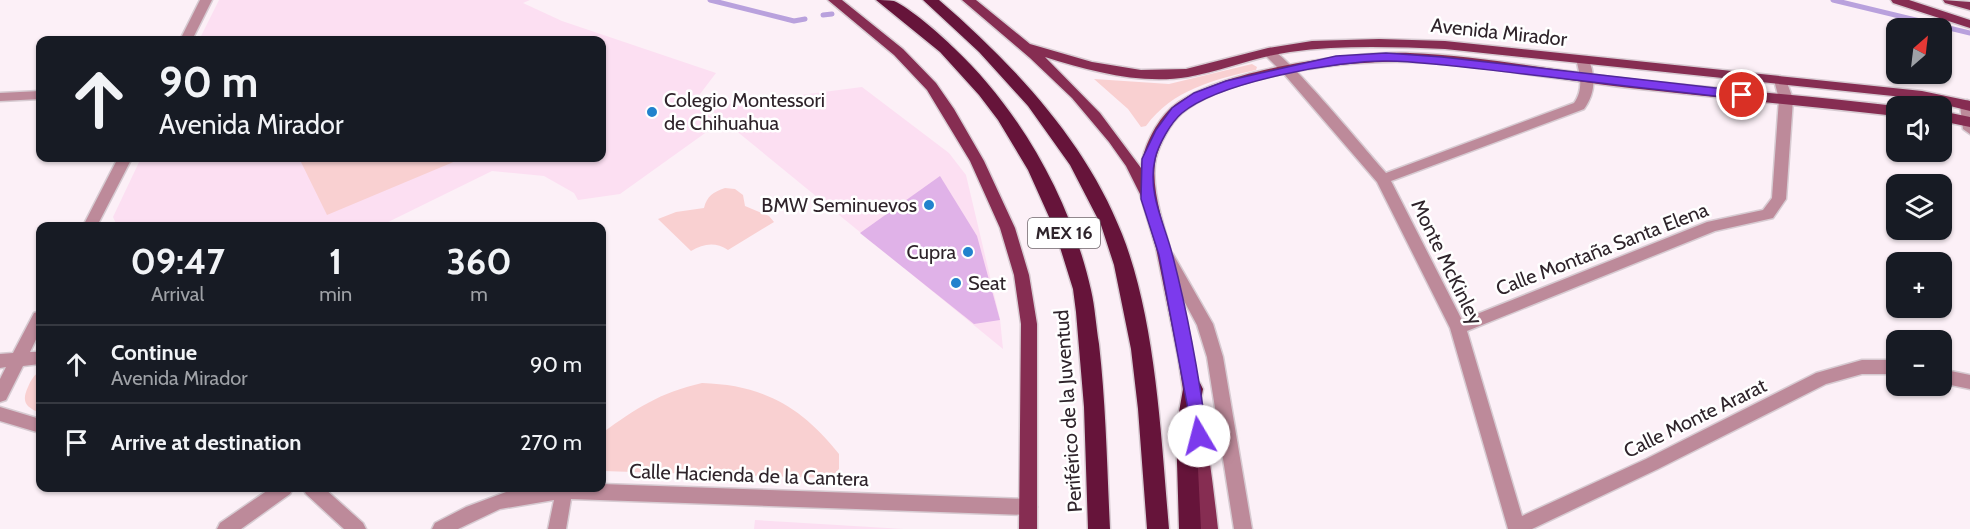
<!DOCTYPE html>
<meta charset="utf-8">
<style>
:root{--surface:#171b24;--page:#20242c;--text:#f1f3f6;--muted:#9ea1a6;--line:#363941}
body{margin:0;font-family:Cabin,sans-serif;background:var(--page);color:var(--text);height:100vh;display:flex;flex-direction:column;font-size:22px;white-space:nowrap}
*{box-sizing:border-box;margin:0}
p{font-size:20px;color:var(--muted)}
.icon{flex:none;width:33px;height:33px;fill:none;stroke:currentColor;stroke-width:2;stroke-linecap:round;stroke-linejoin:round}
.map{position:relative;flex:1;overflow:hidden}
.side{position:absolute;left:36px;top:222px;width:570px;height:270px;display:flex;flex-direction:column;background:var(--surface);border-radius:12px;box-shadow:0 2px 4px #0004}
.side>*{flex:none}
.banner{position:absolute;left:36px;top:36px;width:570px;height:126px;border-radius:12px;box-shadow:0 2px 4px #0004;background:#171b24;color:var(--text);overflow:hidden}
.needle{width:39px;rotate:28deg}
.fabs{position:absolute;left:1886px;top:18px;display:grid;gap:12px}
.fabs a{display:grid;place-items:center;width:66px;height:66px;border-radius:12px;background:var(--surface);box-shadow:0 2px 4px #0004;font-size:30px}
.pin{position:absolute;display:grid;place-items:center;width:51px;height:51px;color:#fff;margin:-26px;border:3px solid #fff;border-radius:50%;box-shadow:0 2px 6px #0007}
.me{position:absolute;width:66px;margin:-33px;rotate:352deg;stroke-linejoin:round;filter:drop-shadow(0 0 4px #0008)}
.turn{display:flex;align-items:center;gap:21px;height:126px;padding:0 24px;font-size:27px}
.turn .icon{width:78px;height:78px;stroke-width:2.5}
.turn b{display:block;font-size:42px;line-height:51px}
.eta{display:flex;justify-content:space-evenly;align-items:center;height:102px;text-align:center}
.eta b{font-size:36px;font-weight:700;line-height:42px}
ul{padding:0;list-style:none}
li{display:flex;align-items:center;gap:18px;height:78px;padding:0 24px;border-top:2px solid var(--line)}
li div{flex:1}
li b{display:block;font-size:22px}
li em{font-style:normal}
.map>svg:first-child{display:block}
</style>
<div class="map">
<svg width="1970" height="529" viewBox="0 0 1970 529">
<rect width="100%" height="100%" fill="#fcf0f7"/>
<path fill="#fcdff2" d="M219,0H530L523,3L562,21L716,73L697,98L698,108L725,126L708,131L620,194L578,200L574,193L544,176L492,171L380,226H117L113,217L141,158H602V40H199Z
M862,87L949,153L966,175L1000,319L1003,349L707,107Z
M755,520L904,529H754Z"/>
<path fill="#f9d0d1" d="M1252,64L1257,67L1256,70C1215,79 1172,90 1146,126L1141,127L1128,109L1094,79L1169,84Z
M299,158H463L327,215Z
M725,188L735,189L743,195L745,206L769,216L774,222L728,250C716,242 704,243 691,251L658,219L676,212L704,208C707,196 713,192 725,188Z
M40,371V413C26,407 21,402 28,387C31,380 34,375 40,371Z
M702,383C763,385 801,406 839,454V469L830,478L602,471V433C637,408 659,393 702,383Z"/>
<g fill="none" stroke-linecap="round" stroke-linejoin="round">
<path stroke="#b9a1dd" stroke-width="5" d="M710,0L794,21L805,19
M1833,0L1970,33
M823,15L832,14"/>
</g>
<path fill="#e0b2e8" d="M940,176L977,236L1000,320L974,324L860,233Z"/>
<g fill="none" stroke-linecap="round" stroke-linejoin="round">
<defs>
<path id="minor" d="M200,0H212L192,40H180Z
M1269,48C1286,53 1368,153 1386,173L1574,103C1584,89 1580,74 1576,59L1577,56H1587C1596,74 1596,93 1584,109L1391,181L1462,320L1707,222L1763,210L1772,198L1779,99L1774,80L1780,76L1786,80L1793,99L1786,199L1773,218L1715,231L1467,331L1522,516L1646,459L1816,373L1862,360H1896V374H1862L1826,384L1658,469L1532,529H1508L1450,328L1377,182L1284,74L1265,55L1263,52Z
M40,91V99L0,101V93Z
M1967,100L1970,101V134L1963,129L1960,105Z
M118,158H132L97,226H83Z
M1168,252L1173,254L1213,324L1223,357L1252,529H1234L1207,357L1197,325L1161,258L1163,254Z
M40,311V331L30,352H40V364L23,366L6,400L0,402V379L6,367L0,368V354L13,353L34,313Z
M1941,369L1970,375V389L1941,383Z
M0,407L40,419V433L0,421Z
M602,484L1028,499L1034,501L1037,507L1034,513L1028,515L571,499L566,529H548L554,500L500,509L458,529H432L435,523L466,507L514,489L602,488Z
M271,488H293L290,494L241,529H217L220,523Z
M303,488H324L363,523L366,529H344L306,494Z"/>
<path id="major" d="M828,0H842L903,49L936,83L954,109L984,161L1015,228L1029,275L1037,324V529H1019L1021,324L1014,275L1000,228L970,161L927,90L894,55Z
M962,0H976L1030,44L1092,62L1141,70L1186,69L1268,48L1312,41L1379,39L1445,41L1922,91L1970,101V111L1922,99L1445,49C1393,47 1341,45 1290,52C1255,57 1223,71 1188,77C1141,85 1090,71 1045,57L1100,113L1141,168C1143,147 1156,122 1171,108C1214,70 1353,51 1410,53C1486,56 1560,72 1635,80C1722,89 1809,96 1896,106V116C1807,106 1719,98 1630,88C1557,80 1484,65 1411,62C1352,59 1228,75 1182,113C1170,124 1160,143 1156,158C1148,192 1172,247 1179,282C1196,364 1209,446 1218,529H1200L1191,443L1178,357L1156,248L1140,194L1126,166L1109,142L1072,98L1030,58Z
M1891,0H1909L1970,20V28L1893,3Z
M1943,0L1970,2V10L1945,3Z
M1941,111L1970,117V127L1941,121Z"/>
<path id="highway" d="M876,0C881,0 889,0 894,1C910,8 941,35 954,48C1021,111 1071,201 1091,290C1095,307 1096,326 1099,344C1106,405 1107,467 1110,529H1088L1084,407L1076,312L1073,289L1054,228L1028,170L998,120L979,95L940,52Z
M923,0H939C1013,64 1086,141 1122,234C1156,320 1161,437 1169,529H1147L1138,409L1131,349L1114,265L1101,225L1070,165L1028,106L979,52Z
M1193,381L1200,383L1203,389L1196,429L1201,529H1179L1176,429L1183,389L1186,383Z"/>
</defs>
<use href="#minor" stroke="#d7cbd2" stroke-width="3"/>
<use href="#major" stroke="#d7cbd2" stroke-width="3"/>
<use href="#highway" stroke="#d7cbd2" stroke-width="3"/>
<use href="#minor" fill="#bd8a9a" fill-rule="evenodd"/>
<use href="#major" fill="#862d52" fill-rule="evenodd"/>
<use href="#highway" fill="#66143a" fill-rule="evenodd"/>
</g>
<path fill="#7c3aed" stroke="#51269a" stroke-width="1.5" d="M1386,53L1442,57L1742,91L1748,95L1742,99C1669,91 1597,83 1524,74C1479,69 1433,62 1388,61C1339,60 1219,82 1182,113C1171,122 1158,145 1155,159C1147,194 1165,224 1173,257C1188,315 1199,376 1207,436L1205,441L1199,443L1194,441L1159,255L1141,199L1142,159L1156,130L1172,108L1194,93L1226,81L1336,56Z"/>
<g fill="#2182cd" stroke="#fff" stroke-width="2">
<circle cx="652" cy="112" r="6"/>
<circle cx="929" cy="205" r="6"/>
<circle cx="968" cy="252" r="6"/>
<circle cx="956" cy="283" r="6"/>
</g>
<g text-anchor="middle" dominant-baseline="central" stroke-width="5" stroke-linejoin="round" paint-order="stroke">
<rect fill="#fff" stroke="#6d666b" stroke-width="1.5" x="1028" y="218" width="72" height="30" rx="4.5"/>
<g font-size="18" font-weight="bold" fill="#2f242b">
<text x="1064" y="233">MEX 16</text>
</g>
<g font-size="20" fill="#2f242b" stroke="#fff">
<text transform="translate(1499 32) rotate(6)">Avenida Mirador</text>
<text transform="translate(1602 249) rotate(-21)">Calle Montaña Santa Elena</text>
<text transform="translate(1447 262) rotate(64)">Monte McKinley</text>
<text transform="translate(1068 411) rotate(-94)">Periférico de la Juventud</text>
<text transform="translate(1695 418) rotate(-26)">Calle Monte Ararat</text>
<text transform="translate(749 475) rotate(2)">Calle Hacienda de la Cantera</text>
</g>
<g font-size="20" fill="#2f242b" stroke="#fff" text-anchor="start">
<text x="664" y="100">Colegio Montessori<tspan x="664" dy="23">de Chihuahua</tspan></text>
<text x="917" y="205" text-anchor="end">BMW Seminuevos</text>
<text x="956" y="252" text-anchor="end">Cupra</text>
<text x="968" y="283">Seat</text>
</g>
</g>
</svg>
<div class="fabs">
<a><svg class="needle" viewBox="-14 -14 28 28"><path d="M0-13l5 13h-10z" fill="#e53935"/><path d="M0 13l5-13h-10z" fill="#9ea1a6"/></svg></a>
<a><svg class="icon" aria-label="sound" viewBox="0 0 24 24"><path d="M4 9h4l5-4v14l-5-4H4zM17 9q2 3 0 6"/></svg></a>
<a><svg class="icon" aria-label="layers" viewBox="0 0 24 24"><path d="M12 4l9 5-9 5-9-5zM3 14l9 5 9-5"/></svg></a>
<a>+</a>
<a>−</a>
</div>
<div class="pin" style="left:1742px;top:95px;background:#d93025"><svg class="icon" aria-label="arrive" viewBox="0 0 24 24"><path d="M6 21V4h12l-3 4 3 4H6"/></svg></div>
<svg class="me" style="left:1199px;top:436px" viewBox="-20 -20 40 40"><circle r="19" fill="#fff"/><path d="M0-13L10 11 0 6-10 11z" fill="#7c3aed"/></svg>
<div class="banner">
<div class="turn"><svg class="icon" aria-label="ahead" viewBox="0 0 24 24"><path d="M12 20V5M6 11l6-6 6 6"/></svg><div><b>90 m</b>Avenida Mirador</div></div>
</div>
<section class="side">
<div class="eta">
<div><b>09:47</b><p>Arrival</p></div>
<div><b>1</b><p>min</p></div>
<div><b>360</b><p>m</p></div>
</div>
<ul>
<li><svg class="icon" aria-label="ahead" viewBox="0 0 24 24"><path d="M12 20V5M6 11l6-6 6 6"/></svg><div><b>Continue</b><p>Avenida Mirador</p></div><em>90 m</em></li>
<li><svg class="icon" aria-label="arrive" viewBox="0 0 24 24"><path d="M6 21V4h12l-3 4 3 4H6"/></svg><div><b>Arrive at destination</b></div><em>270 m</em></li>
</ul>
</section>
</div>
